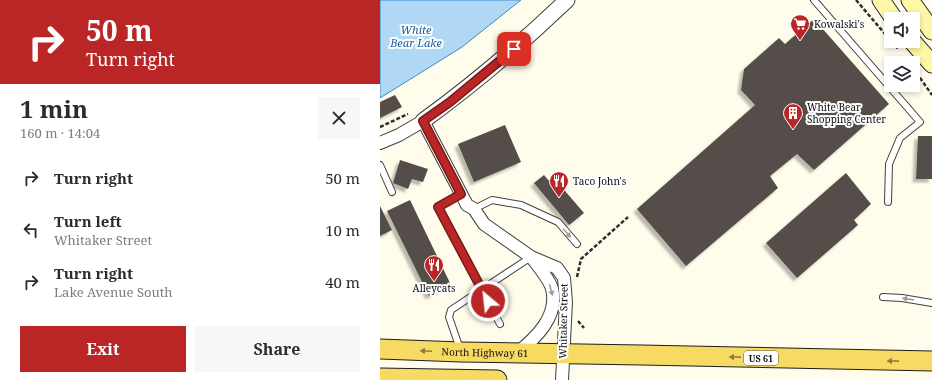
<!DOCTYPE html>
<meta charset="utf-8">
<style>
:root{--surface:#fff;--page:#f7f7f7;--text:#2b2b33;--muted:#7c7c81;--accent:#ba2626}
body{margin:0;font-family:"Noto Serif",serif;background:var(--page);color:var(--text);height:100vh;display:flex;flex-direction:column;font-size:15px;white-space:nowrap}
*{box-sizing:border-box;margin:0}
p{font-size:13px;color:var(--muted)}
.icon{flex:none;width:22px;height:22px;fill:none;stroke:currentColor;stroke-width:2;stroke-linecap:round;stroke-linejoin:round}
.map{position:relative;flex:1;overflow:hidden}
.panel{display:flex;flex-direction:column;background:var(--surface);width:380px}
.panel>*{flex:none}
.top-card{background:#ba2626;color:#fff;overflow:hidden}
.tools{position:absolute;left:504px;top:12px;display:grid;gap:8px}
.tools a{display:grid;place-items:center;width:36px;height:36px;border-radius:0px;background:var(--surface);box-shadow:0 2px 6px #0003;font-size:20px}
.pin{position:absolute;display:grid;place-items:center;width:34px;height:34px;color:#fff;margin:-17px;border-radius:8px;box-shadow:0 2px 6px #0006}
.me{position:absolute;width:44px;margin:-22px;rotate:332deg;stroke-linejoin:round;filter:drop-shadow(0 0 3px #0008)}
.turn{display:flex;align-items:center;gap:14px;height:84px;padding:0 20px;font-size:18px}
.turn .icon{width:52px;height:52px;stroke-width:2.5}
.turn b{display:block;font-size:28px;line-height:34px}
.round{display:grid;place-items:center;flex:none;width:42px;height:42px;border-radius:0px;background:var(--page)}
.headline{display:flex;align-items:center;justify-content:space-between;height:68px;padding:0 20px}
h1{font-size:24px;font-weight:700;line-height:30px}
.primary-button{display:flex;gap:8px;margin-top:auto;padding:8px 20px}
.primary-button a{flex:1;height:46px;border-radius:0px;background:var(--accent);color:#fff;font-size:16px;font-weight:700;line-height:46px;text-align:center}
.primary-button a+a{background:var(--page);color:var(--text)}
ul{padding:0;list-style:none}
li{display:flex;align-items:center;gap:12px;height:52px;padding:0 20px}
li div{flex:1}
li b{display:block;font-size:15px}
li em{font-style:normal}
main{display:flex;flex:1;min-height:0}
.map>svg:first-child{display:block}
</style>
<main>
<section class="panel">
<div class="top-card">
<div class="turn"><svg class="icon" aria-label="right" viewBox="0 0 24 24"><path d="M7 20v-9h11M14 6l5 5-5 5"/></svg><div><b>50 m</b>Turn right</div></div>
</div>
<div class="headline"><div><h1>1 min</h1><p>160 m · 14:04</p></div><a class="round"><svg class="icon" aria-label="close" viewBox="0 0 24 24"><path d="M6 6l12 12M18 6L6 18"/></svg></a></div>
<ul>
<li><svg class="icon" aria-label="right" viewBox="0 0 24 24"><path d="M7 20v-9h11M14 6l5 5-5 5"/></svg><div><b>Turn right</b></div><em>50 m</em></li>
<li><svg class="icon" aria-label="left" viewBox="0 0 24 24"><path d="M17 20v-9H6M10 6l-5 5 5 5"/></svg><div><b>Turn left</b><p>Whitaker Street</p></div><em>10 m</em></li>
<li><svg class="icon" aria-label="right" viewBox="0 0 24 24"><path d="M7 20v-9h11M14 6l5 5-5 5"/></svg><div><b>Turn right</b><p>Lake Avenue South</p></div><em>40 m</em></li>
</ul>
<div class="primary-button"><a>Exit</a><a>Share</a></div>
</section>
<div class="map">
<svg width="552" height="380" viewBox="0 0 552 380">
<defs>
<filter id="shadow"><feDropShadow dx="-3.5" dy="3.5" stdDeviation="1" flood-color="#0004"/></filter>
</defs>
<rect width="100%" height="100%" fill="#fffceb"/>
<path fill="#b0d8f5" stroke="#388acb" d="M0,0H141L82,47L0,98Z"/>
<path fill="#544d48" filter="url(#shadow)" d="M434,19L509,104L434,170L417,154L390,176L398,188L306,266L257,209L375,105L361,90L364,69L399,38L405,44Z
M15,95L22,107L0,118V102Z
M125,125L141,162L94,182L78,144Z
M538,136H552V179H536Z
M20,160L48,169L43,182L32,179L28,189L13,183Z
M466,173L491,204L474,220L478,225L417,278L386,243Z
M164,175L169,181L173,177L204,213L189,225L154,183Z
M30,200L71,285L49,296L7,211Z
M0,206L12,230L0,236Z"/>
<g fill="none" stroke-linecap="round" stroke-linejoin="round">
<defs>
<path id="service" d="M434,0L540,122L520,138L509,164L508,202
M0,165L12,192
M81,194L58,207L120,324
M94,209L112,200L141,205L178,222L197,244
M503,297L522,298L552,303
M80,349L69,317L71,310L151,257"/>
<path id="minor" d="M0,143L19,135L43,121L87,205L94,209L104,224L151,257L177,268L184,278L186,302L182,380
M137,353C156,338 179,316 172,289C170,280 158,266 152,258"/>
<path id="tertiary" d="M43,121C94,84 141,44 187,0"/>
<path id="secondary" d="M501,0L514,19
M530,0L552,31
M532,41L552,64"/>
<g id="primary">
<path id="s1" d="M0,349L81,352L261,355L552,361"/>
<path d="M0,378L117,380"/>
</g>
</defs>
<use href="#service" stroke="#3f3f3f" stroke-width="8"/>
<use href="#minor" stroke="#3f3f3f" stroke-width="14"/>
<use href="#tertiary" stroke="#3f3f3f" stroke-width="17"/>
<use href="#secondary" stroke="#2e2e2e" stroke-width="19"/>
<use href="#primary" stroke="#1d1d1d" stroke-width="21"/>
<path stroke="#2e2e2e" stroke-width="2.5" stroke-dasharray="4 2" stroke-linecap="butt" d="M476,0L511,41
M511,41L519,50
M533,68L552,95
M0,127L28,114
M197,277L201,259L248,217
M198,321L204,328"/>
<use href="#service" stroke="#fff" stroke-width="6"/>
<use href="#minor" stroke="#fff" stroke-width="12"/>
<use href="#tertiary" stroke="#fff" stroke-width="15"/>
<use href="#secondary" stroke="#fef8a6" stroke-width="17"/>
<use href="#primary" stroke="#f7da62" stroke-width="19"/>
</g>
<defs><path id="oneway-solid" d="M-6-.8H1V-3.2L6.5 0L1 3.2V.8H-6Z"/></defs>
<g fill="#9e9e9e">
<use href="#oneway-solid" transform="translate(187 233) rotate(49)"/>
<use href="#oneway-solid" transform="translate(171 290) rotate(75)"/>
<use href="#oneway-solid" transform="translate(528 299) rotate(-171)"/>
</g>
<g fill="#8d7d3b">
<use href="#oneway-solid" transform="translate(46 351) rotate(-178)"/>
<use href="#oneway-solid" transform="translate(355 357) rotate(-179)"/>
<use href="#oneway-solid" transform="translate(513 361) rotate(-179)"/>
</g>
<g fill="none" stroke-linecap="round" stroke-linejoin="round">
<defs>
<path id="route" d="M108,301L58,207L81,194L43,121L70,102L134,49"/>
</defs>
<use href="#route" stroke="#791919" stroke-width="10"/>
<use href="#route" stroke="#ba2626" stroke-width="7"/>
</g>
<defs>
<symbol id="supermarket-pin" viewBox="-11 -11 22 30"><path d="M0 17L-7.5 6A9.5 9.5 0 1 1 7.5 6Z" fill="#ba2626" stroke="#fff"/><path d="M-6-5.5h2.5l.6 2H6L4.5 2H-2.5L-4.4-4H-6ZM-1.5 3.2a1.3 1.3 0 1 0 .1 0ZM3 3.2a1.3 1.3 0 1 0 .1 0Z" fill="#fff"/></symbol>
<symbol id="building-pin" viewBox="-11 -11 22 30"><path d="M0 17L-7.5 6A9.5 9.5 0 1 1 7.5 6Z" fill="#ba2626" stroke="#fff"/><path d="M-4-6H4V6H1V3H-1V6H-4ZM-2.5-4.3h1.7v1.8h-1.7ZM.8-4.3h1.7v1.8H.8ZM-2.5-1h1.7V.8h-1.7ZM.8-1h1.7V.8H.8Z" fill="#fff"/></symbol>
<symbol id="restaurant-pin" viewBox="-11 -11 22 30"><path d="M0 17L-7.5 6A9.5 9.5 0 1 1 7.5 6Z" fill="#ba2626" stroke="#fff"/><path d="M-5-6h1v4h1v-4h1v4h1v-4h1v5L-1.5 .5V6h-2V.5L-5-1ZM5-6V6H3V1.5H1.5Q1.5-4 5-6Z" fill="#fff"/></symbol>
</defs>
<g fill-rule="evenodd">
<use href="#supermarket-pin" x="409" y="13" width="22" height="30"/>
<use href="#building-pin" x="402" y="102" width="22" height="30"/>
<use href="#restaurant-pin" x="168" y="170" width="22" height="30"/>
<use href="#restaurant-pin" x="43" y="254" width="22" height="30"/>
</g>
<g text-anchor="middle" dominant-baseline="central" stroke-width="4" stroke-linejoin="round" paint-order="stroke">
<rect fill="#fff" stroke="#555" stroke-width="1" x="364" y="351" width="34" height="14" rx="3"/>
<g font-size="9" font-weight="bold" fill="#0c0c0c">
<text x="381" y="358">US 61</text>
</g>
<g font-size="10" fill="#0c0c0c" stroke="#fff" text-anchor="start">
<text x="434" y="24">Kowalski's</text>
<text x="427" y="107">White Bear<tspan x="427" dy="12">Shopping Center</tspan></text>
<text x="193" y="181">Taco John's</text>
<text x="54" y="288" text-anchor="middle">Alleycats</text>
</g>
<g font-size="10" fill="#0c0c0c" stroke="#fff">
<text transform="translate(183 321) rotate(-89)">Whitaker Street</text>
<text stroke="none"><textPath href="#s1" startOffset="105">North Highway 61</textPath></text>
</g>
<g font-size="11" font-style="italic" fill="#175c9b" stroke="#fff">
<text x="36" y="29">White<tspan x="36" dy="13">Bear Lake</tspan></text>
</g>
</g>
</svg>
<div class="tools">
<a><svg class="icon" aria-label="sound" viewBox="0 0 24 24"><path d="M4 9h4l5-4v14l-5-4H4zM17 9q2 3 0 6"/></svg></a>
<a><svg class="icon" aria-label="layers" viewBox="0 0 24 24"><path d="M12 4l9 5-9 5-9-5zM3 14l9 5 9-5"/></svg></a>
</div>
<div class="pin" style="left:134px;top:49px;background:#d93025"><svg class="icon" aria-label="arrive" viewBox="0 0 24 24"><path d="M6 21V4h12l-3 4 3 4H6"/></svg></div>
<svg class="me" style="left:108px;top:301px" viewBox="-20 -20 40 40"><circle r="17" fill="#ba2626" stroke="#fff" stroke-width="3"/><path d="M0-11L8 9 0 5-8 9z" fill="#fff"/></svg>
</div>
</main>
